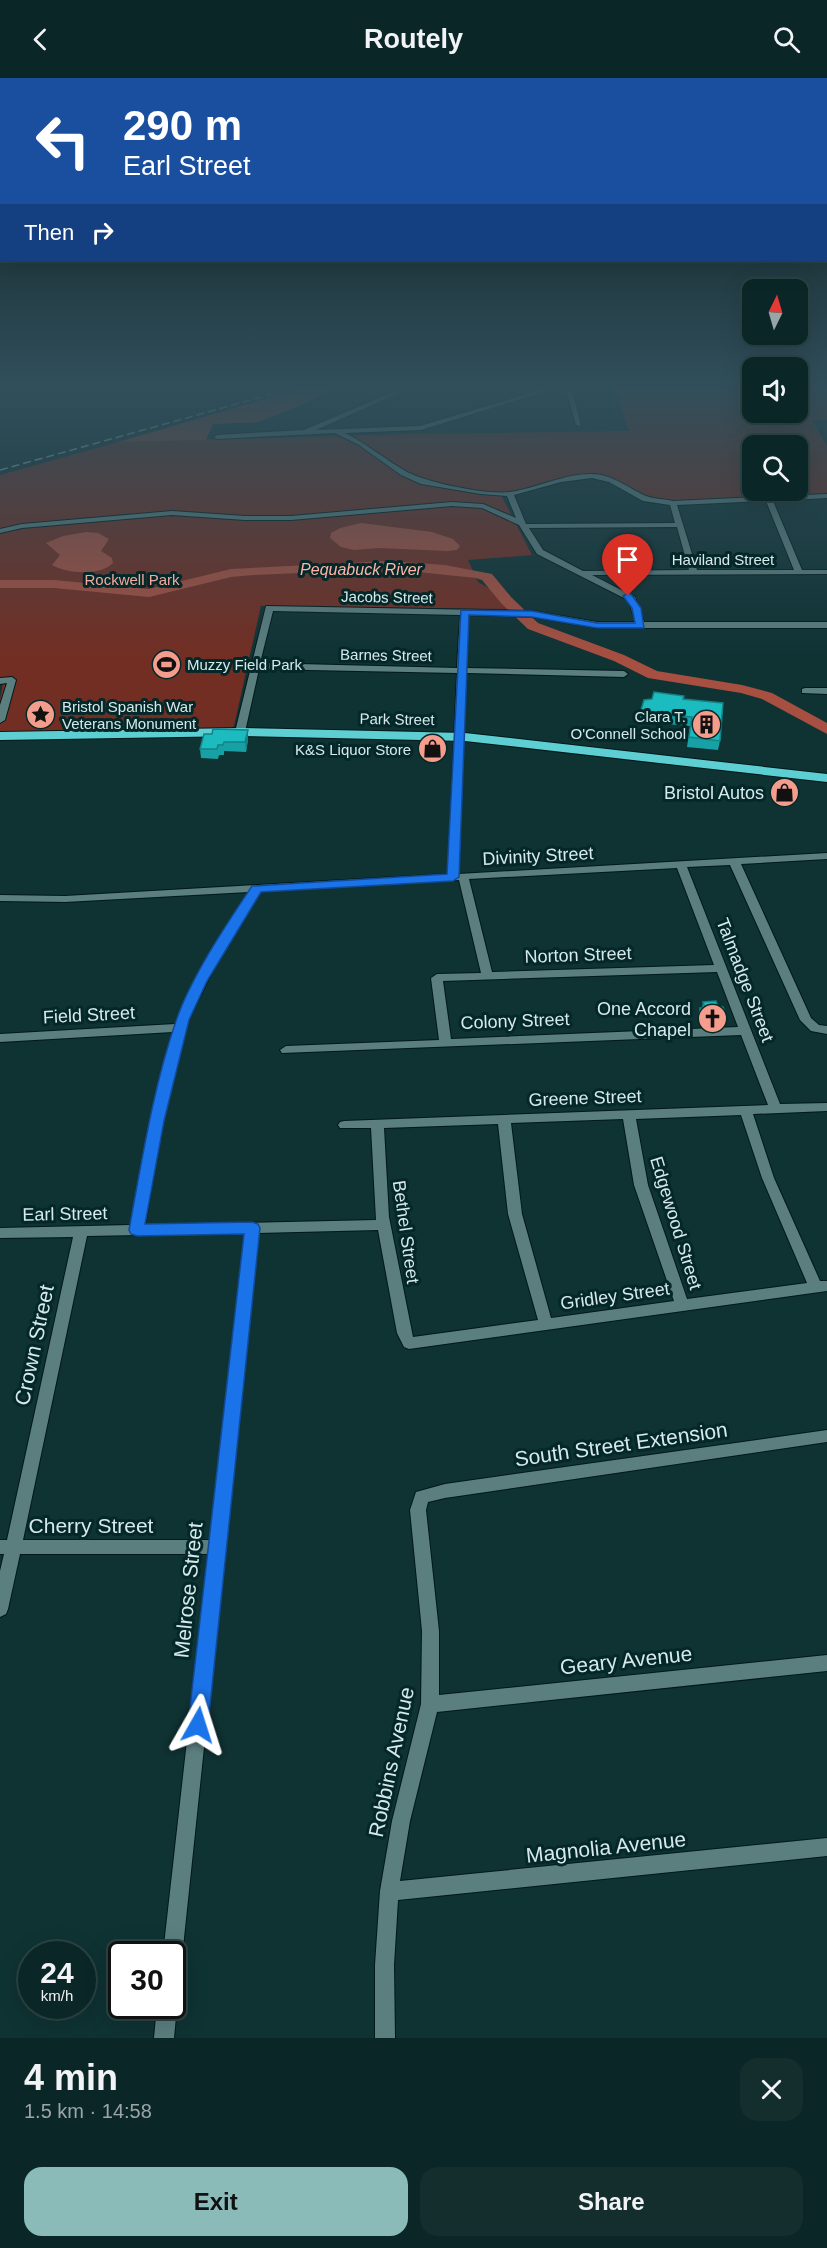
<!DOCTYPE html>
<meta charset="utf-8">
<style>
:root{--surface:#0b2626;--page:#142e2e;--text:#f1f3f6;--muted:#9aa5a7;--line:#2b4343;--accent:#8bbbb9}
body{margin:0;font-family:Helvetica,sans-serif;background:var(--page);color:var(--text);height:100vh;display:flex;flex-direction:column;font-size:22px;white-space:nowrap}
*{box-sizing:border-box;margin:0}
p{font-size:20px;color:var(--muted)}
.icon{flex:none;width:33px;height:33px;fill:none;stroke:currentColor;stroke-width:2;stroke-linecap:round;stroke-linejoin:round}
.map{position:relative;height:1960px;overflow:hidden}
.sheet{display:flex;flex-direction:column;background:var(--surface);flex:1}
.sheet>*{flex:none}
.hud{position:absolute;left:0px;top:0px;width:828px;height:183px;box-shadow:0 6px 24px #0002,0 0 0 2px var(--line);background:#1a4fa0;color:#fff;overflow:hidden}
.needle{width:39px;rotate:5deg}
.fabs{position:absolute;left:742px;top:201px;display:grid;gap:12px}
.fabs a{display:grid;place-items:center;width:66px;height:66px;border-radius:12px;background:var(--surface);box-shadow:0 6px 24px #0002,0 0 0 2px var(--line);font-size:30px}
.speed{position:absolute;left:18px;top:1863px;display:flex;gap:12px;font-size:30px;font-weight:700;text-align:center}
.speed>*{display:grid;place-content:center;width:78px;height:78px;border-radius:50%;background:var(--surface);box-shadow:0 6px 24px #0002,0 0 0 2px var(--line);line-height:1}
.speed small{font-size:15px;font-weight:400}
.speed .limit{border:3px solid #111;border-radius:9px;background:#fff;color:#111}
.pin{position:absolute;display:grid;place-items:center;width:51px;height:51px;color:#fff;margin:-62px -26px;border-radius:50% 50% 50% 0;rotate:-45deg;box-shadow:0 0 6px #0007}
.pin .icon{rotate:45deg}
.me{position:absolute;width:66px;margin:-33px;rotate:6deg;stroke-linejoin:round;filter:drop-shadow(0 0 4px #0008)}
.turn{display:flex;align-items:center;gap:21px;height:126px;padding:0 24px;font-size:27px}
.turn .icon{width:78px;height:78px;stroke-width:2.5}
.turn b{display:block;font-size:42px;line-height:51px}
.then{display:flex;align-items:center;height:57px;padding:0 24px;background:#0003;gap:12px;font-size:22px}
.round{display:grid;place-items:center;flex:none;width:63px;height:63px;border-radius:18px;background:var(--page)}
.summary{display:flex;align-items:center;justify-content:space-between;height:102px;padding:0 24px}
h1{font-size:36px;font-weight:700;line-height:45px}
.primary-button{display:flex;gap:12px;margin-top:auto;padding:12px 24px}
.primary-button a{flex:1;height:69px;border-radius:18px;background:var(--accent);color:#111;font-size:24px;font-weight:700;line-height:69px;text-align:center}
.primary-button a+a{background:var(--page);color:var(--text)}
header{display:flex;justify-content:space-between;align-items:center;height:78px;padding:0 24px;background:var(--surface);font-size:27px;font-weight:700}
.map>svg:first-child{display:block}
</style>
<header><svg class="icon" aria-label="back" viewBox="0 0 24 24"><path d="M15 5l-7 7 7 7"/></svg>Routely<svg class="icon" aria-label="search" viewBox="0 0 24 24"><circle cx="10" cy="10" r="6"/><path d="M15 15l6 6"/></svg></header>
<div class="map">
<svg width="827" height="1960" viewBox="0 0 827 1960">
<rect width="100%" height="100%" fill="#0f3233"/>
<path fill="#732e23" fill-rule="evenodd" d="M614,308H753V334H798V308H827V342H812L827,368V416L663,423C641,419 624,404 602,398C579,392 524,408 502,419L532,477L468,482L478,504L504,519L508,531L261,528L234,648L230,651L0,655V621L4,599L0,600V397L118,364L412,356L629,353ZM753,368H798V412H753Z"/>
<path fill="#964033" d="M310,308H340L306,325L259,344L213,346L206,362L118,364Z"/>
<path fill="#a74f41" d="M361,445L432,454L453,461L460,468L457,472L447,473L379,470L354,472L341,469L330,460L331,455L340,450Z
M86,454L98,455L109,461L101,473L112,480L113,485C101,498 67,496 52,487L60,477L46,465L63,458Z"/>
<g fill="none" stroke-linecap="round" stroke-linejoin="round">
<path fill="#a74f41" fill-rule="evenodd" d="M389,483L445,487L492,496L511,519L538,545L624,577L657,593L742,607L772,615L827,645V656L762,621L741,615L648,600L614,583L528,551L501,525L482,502L476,500L389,491L253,497L231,499L149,519L54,510H0V502H54L149,511L231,491Z"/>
<defs>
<path id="street" d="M407,308H415L316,352L420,348L554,308H563L421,352L345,355C367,366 386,382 407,394C428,405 487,417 510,414C538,410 563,396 591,396C612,396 628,410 646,418C654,421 664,421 673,423L827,416V420L773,423L802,492H827V496L592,497L635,519L644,544H827V550H597L532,539L468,537L466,590L624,593L628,596L624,599L466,595L458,796L827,775V781L741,786L811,940L819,947L827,948V956L811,953L800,942L730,787L687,789L780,1026L827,1025V1033L753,1036L774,1100L820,1203H827V1213L409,1271L404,1269L397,1255L378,1152L258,1155L182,1879L179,1886L172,1888V1876H163L208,1476H20L8,1531L6,1536L0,1539V1493L4,1476H0V1462H7L73,1159L0,1160V1150L131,1147L151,1043L173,954L0,964V956L175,946L205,884L249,814L65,824L0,823V817L65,818L448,796L457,595L259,591L245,654L240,657L237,656L235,654L266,528L532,533L597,544H636L628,522L537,476L519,447L482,430L452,428L291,442H245L172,437L22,450L0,455V451L22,446L172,433L245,438H291L452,424L483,426L516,440L507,418L481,416L421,406L401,397L359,367L335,355L217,361L214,359L217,357L304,352ZM592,400L609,404L643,423L670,427L675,445L526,446L514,417L561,404ZM766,423L794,492H697L677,427ZM677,449L689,492L583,493L543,472L529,450ZM273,533L460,537L457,590L260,585ZM677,790L714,887L492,894L469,801ZM459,802L481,895L437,896L431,900L439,962L286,968L280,972L282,975L741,957L768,1027L344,1043L340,1044L338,1047L340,1050H371L376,1142L145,1147L163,1043L188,943L217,884L260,813ZM717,894L738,949L451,961L443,903ZM741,1037L762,1100L807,1205L687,1221L648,1107L636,1041ZM623,1041L634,1107L674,1223L551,1240L522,1136L511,1045ZM498,1046L508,1136L538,1242L413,1259L389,1139L384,1050ZM245,1155L210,1462H23L87,1158Z
M565,308H571L581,348L576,347Z
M12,599L16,602L5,642L0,645V627L7,605L0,606V600Z
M805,610H827V616L802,615V611Z
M827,1352V1364L445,1420L428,1424L426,1432L439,1553V1617L827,1577V1593L437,1634L410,1743L400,1803L827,1760V1778L398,1822L394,1887L395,1960H375V1887L380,1813L392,1743L421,1626L422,1553L410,1432L416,1414L445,1406Z
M172,1920L177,1928L174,1960H154L157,1928H172Z"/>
<path id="highway" d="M240,650L465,655L827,696V704L465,663L240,658L0,662V654Z"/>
</defs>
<use href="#street" stroke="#01191a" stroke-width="2"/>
<use href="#highway" stroke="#01191a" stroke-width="2"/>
<use href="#street" fill="#5b7e7f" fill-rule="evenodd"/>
<use href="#highway" fill="#5dced2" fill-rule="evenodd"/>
<path stroke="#9cb3b4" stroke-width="1.5" stroke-dasharray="8 4" stroke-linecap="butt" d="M0,392L301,308"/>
</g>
<path fill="#17a1a5" d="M683,621L720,663L718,672L687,669L690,648L654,645L640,642L641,632Z
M212,656L248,662L246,674L224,673V677H219L218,681L201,680L200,671Z
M703,924L718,929L726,938L725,945L701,946L698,937L700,930H702Z"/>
<path fill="#138386" d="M248,652V662L246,674L245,664Z"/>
<path fill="#1bbbc0" stroke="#138386" stroke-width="1.5" d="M654,614L684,618L683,621L723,625L720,663L689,659L692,639L655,636L641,632L644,622L652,621Z
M213,651L248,652L245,664H224L223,667H218L217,671H200L204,656H212Z
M716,923L718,929H723L726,938L702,939L700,930H705L703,924Z"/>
<linearGradient id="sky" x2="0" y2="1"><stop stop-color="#081c1c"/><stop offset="0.53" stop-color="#314f5b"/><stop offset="1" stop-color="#314f5b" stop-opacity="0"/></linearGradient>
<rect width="827" height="582" fill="url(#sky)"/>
<path fill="#1a73e8" stroke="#114b97" stroke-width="1.5" d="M628,515L631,516L641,530L644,550H597L532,539L469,537L459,799L453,803L261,814L207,903L189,942L164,1043L145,1146L252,1144L258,1146L260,1150L208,1647L205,1654L198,1657L191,1654L188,1647L244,1156L137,1158L131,1156L129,1152C142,1082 153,1010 176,943C191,899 226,847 252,808L447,796L461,532L532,533L597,545H635L632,530L623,518Z"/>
<defs>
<symbol id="stadium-disc" viewBox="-11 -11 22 22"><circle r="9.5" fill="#f49d8d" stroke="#042829"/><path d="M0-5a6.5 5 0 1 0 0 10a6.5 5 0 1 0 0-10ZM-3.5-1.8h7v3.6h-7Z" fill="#111"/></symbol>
<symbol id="sight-disc" viewBox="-11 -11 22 22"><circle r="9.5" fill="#f49d8d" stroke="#042829"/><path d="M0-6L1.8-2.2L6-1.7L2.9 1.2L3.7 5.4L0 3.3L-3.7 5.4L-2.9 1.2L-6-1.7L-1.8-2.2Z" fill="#111"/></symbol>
<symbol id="building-disc" viewBox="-11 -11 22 22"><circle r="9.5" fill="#f49d8d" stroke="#042829"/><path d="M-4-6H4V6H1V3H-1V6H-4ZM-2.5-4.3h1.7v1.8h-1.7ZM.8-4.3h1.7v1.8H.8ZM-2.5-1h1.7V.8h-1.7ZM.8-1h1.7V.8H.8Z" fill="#111"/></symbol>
<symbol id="shop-disc" viewBox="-11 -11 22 22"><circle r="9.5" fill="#f49d8d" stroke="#042829"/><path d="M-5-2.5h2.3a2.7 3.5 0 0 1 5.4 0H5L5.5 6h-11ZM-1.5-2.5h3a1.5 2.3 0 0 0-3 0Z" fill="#111"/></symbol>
<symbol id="church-disc" viewBox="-11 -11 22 22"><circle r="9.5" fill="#f49d8d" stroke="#042829"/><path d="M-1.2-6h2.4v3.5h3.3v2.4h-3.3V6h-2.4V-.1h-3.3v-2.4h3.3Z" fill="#111"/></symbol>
</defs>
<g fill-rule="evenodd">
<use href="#stadium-disc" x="150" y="570" width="33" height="33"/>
<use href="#sight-disc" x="24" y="620" width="33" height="33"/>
<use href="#building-disc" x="690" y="630" width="33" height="33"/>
<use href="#shop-disc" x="416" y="654" width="33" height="33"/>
<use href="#shop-disc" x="768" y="698" width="33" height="33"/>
<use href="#church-disc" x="696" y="924" width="33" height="33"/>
</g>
<g text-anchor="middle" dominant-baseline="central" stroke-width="6" stroke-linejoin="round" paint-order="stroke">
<g font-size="15" fill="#d7e9ea" stroke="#042829">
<text x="723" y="481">Haviland Street</text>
<text transform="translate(387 519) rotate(1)">Jacobs Street</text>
<text transform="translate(386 577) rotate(1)">Barnes Street</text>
<text transform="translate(397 641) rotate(1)">Park Street</text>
</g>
<g font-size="15" fill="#f4aa9d" stroke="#042829">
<text x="132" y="501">Rockwell Park</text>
</g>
<g font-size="15" fill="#d7e9ea" stroke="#042829" text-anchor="start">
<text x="187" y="586">Muzzy Field Park</text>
<text x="62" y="628">Bristol Spanish War<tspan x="62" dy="17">Veterans Monument</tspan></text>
<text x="686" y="638" text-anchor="end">Clara T.<tspan x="686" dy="17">O'Connell School</tspan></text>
<text x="411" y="671" text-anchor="end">K&amp;S Liquor Store</text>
</g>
<g font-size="16" font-style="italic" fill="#feb4a6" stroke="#042829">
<text x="361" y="491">Pequabuck River</text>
</g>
<g font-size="18" fill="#d7e9ea" stroke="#042829" text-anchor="end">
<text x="764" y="715">Bristol Autos</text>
<text x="691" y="931">One Accord<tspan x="691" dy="21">Chapel</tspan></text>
</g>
<g font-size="18" fill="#d7e9ea" stroke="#042829">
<text transform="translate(538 778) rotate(-3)">Divinity Street</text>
<text transform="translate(578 877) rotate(-2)">Norton Street</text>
<text transform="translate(745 902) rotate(69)">Talmadge Street</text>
<text transform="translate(89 937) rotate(-3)">Field Street</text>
<text transform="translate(515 943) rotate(-2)">Colony Street</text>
<text transform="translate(585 1020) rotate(-2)">Greene Street</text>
<text transform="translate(65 1136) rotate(-1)">Earl Street</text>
<text transform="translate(676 1145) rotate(73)">Edgewood Street</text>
<text transform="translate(406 1154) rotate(82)">Bethel Street</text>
<text transform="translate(615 1218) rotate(-8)">Gridley Street</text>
</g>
<g font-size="21" fill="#d7e9ea" stroke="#042829">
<text transform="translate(34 1267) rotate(-78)">Crown Street</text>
<text transform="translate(621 1366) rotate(-8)">South Street Extension</text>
<text x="91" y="1447">Cherry Street</text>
<text transform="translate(188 1512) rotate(-84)">Melrose Street</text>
<text transform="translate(626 1582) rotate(-6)">Geary Avenue</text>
<text transform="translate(391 1684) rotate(-78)">Robbins Avenue</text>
<text transform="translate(606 1769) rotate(-6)">Magnolia Avenue</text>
</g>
</g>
</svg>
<div class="fabs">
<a><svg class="needle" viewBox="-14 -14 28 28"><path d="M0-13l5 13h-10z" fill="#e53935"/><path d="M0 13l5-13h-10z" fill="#9aa5a7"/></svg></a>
<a><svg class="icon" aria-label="sound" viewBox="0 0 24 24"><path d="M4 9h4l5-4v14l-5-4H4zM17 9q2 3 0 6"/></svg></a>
<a><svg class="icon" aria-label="search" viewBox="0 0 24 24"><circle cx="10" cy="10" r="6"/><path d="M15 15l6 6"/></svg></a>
</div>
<div class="speed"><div>24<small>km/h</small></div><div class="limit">30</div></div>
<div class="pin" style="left:628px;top:518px;background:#d93025"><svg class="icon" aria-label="arrive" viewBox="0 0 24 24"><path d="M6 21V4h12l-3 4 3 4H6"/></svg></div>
<svg class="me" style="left:198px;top:1647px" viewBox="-20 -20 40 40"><path d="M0-17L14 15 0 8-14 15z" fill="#1a73e8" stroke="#fff" stroke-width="4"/></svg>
<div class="hud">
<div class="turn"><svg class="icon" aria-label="left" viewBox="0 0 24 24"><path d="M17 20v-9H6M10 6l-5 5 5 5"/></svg><div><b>290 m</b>Earl Street</div></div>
<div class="then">Then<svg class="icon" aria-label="right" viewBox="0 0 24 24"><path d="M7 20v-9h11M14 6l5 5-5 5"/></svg></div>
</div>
</div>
<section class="sheet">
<div class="summary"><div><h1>4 min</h1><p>1.5 km · 14:58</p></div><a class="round"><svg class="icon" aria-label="close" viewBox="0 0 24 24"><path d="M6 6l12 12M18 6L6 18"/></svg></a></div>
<div class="primary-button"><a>Exit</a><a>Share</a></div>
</section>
